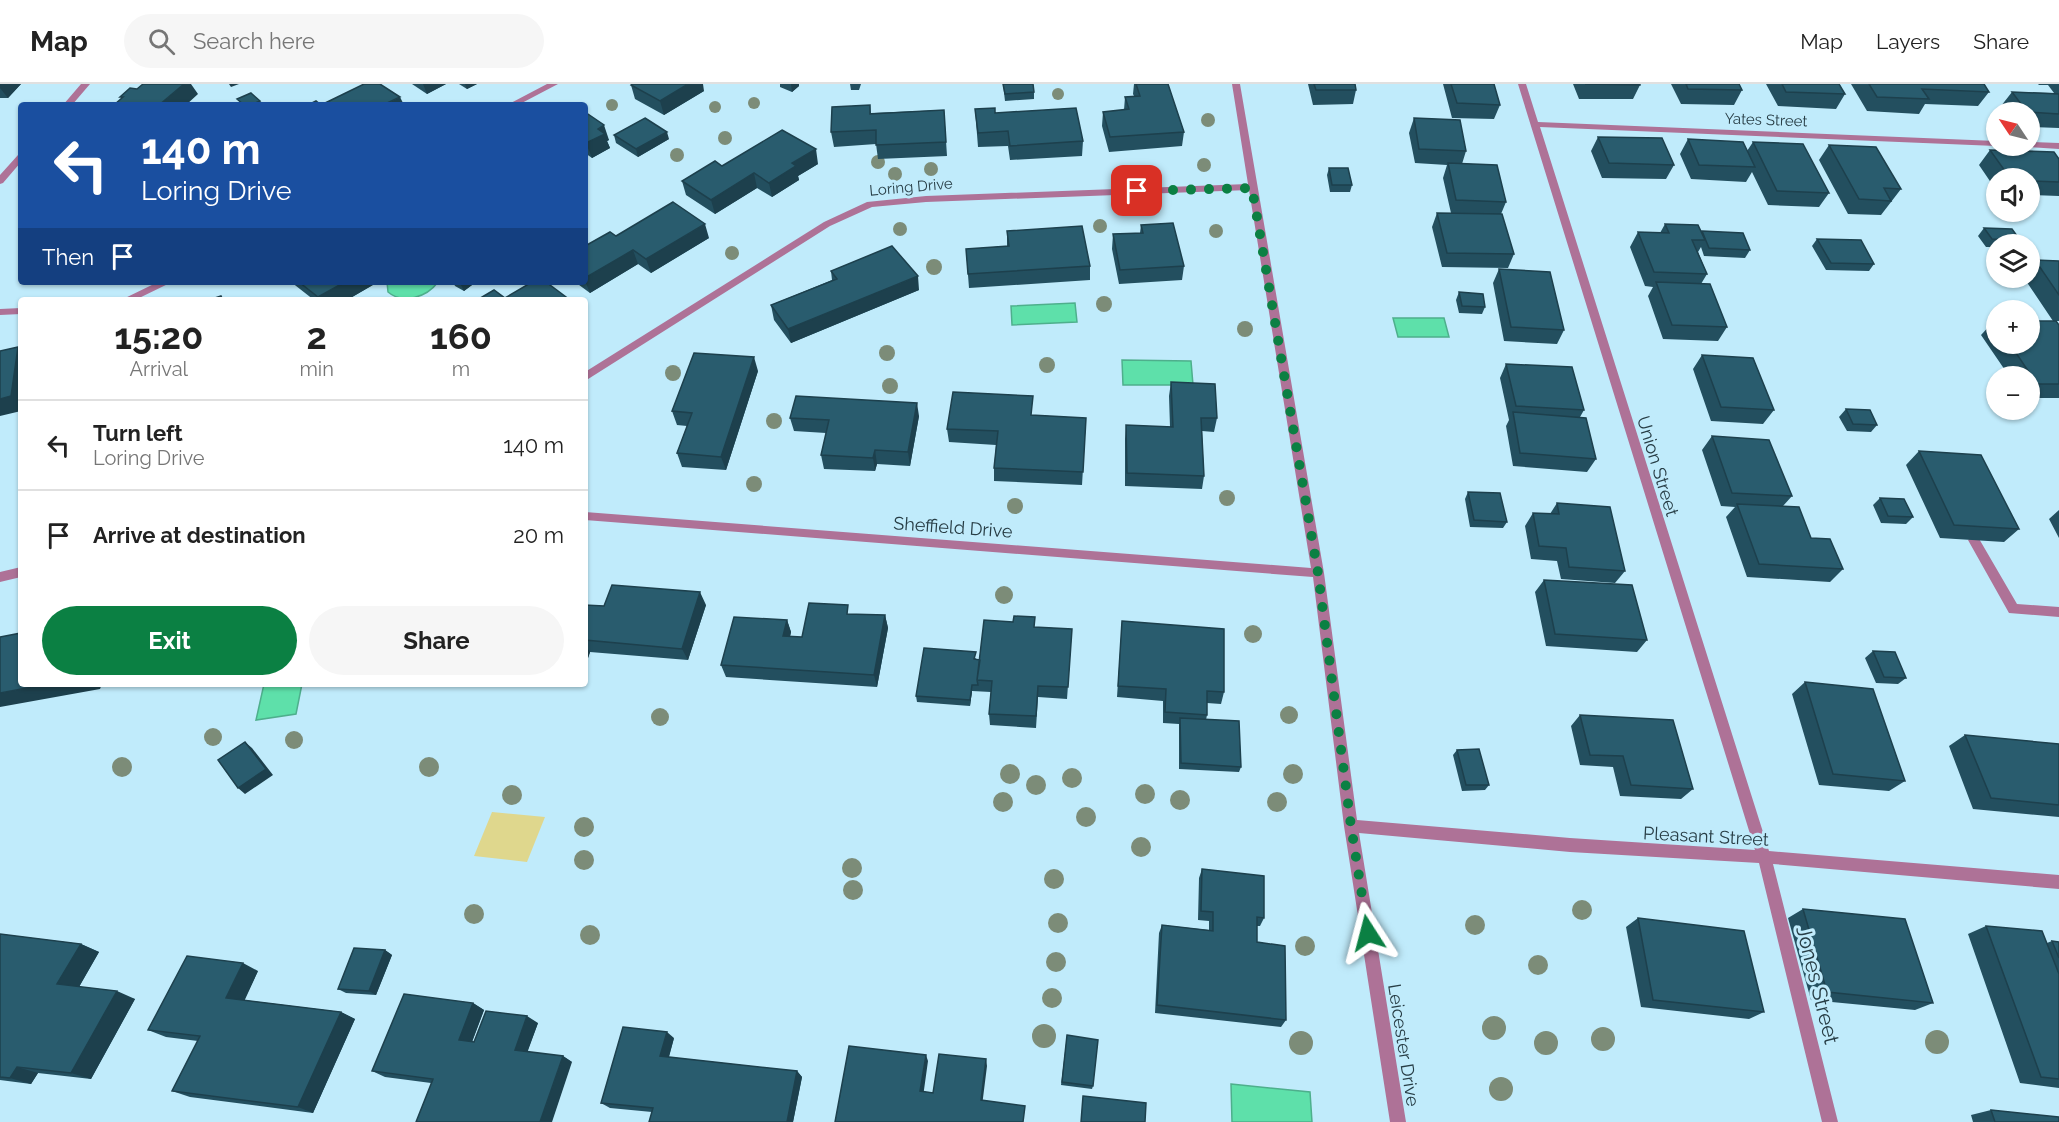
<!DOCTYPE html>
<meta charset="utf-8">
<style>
:root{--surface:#fff;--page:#f6f6f6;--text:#222;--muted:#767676;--line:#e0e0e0;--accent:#0b8043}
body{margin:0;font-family:Raleway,sans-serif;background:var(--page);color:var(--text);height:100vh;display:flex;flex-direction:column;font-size:22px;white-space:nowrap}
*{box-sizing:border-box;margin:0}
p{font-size:20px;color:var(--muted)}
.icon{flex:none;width:33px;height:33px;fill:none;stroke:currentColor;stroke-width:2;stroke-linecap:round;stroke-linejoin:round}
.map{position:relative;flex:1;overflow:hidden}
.details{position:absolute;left:18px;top:213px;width:570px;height:390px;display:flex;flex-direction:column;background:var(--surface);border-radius:6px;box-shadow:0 2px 4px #0004}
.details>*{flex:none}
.hud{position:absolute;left:18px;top:18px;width:570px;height:183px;border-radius:6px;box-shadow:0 2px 4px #0004;background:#1a4fa0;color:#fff;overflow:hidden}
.needle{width:39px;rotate:305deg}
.controls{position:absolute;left:1986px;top:18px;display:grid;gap:12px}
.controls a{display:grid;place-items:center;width:54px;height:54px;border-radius:50%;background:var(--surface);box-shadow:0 2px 4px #0004;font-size:30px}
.pin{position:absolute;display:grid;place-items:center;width:51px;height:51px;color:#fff;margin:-26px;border-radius:12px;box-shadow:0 3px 9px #0006}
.me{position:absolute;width:66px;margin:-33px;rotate:351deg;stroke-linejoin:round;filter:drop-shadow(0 0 4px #0008)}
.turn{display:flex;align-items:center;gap:21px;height:126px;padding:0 24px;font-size:27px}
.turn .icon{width:78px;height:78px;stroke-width:2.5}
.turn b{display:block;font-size:42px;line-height:51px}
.then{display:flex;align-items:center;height:57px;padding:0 24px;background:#0003;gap:12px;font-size:22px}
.eta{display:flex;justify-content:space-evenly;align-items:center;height:102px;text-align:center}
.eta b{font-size:36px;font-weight:700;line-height:42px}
.action{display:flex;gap:12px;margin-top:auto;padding:12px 24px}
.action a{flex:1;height:69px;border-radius:36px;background:var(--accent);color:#fff;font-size:24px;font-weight:700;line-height:69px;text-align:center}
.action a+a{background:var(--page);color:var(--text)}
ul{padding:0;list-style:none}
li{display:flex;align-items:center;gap:18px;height:90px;padding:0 24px;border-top:2px solid var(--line)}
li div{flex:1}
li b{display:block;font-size:22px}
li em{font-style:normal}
header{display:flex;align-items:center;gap:36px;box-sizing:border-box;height:84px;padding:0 30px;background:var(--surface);border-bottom:2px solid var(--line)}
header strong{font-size:28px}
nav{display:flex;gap:33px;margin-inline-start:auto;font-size:21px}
.search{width:420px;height:54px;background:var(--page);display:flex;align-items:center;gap:15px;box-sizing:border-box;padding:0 21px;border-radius:33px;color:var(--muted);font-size:22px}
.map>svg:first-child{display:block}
</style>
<header>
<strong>Map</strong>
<div class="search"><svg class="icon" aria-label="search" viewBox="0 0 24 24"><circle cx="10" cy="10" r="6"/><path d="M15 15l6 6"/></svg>Search here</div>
<nav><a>Map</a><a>Layers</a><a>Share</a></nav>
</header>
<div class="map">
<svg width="2059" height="1038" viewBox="0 0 2059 1038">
<rect width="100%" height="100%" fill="#c0ebfb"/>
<path fill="#dfd78d" d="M492,728L545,733L527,778L474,772Z"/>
<path fill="#5ee0aa" stroke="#4eaf8c" stroke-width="1.5" d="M387,198H438C427,213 403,221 388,208Z
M1075,219L1077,238L1012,241L1011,222Z
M1393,234H1444L1449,253H1398Z
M1122,276L1191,277L1193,301H1123Z
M264,600H302L296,630L256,636Z
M1231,1000L1310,1008L1312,1038H1232Z"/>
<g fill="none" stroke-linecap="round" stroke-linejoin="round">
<path fill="#ae7297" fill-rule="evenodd" d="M1974,451L1978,453L2017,520L2059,523V533L2009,529L1968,456Z"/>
<path fill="#ae7297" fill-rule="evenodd" d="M81,0H90L72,21H63Z
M547,0H558L518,21H507Z
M1232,0H1240L1324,489L1357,736L1570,754L1755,766L1518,0H1526L1538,38L1996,57V62L1540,43L1769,767L2059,791V805L1773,780L1838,1038H1822L1759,779L1570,768L1359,749L1406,1038H1390L1344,742L1313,493L585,436V428L1311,484L1249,106L926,118L872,123L830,142L585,297V288L824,138L867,118L926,112L1248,100Z
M2030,58L2059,59V65L2027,63L2026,62H2030Z
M21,70V78L3,99L0,100V91L18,71Z
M158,198H172L135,216H121Z
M21,224V230L0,231V225Z
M21,483V493L0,498V488Z"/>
</g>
<g fill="#7c8c78">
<circle cx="1058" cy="10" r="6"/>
<circle cx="754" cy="19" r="6"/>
<circle cx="612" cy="21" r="6"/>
<circle cx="715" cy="23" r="6"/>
<circle cx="1208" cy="36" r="7"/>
<circle cx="725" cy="54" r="7"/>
<circle cx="677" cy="71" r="7"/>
<circle cx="878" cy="78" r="7"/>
<circle cx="1204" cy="81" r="7"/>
<circle cx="931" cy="85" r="7"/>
<circle cx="895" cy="90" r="7"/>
<circle cx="1100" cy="142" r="7"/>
<circle cx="900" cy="145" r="7"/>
<circle cx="1216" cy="147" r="7"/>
<circle cx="732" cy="169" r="7"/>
<circle cx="934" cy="183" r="8"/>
<circle cx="1104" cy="220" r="8"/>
<circle cx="1245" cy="245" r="8"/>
<circle cx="887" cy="269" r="8"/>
<circle cx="1047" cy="281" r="8"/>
<circle cx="673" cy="289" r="8"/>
<circle cx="890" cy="302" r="8"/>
<circle cx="774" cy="337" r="8"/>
<circle cx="754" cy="400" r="8"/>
<circle cx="1227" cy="414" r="8"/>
<circle cx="1015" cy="422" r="8"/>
<circle cx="1004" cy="511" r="9"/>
<circle cx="1253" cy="550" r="9"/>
<circle cx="1289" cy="631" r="9"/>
<circle cx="660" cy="633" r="9"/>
<circle cx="213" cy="653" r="9"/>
<circle cx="294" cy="656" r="9"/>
<circle cx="122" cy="683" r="10"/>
<circle cx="429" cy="683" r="10"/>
<circle cx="1010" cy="690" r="10"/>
<circle cx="1293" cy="690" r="10"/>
<circle cx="1072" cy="694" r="10"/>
<circle cx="1036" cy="701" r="10"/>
<circle cx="1145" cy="710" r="10"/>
<circle cx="512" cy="711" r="10"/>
<circle cx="1180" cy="716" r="10"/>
<circle cx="1003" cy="718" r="10"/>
<circle cx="1277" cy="718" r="10"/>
<circle cx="1086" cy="733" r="10"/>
<circle cx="584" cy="743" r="10"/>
<circle cx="1141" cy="763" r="10"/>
<circle cx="584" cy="776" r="10"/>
<circle cx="852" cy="784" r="10"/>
<circle cx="1054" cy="795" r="10"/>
<circle cx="853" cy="806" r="10"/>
<circle cx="1582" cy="826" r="10"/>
<circle cx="474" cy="830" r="10"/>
<circle cx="1058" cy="839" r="10"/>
<circle cx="1475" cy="841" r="10"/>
<circle cx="590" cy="851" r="10"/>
<circle cx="1305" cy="862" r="10"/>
<circle cx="1056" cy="878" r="10"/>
<circle cx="1538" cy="881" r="10"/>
<circle cx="1052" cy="914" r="10"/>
<circle cx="1494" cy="944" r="12"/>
<circle cx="1044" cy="952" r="12"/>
<circle cx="1603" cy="955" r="12"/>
<circle cx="1937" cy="958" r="12"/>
<circle cx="1301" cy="959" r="12"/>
<circle cx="1546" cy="959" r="12"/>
<circle cx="1501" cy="1005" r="12"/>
</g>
<path fill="#234f5f" d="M0,0H21L8,14H0Z
M412,0H446L427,10Z
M459,0H477L467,5Z
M780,0H799V2L792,8L780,3Z
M850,0H861L859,6H851Z
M1003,0L1034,8V15L1005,17Z
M1134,0H1168L1184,48L1182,62L1109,68L1102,42L1103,28L1124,26L1125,13L1134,12L1133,10Z
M1308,0H1355L1356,6L1353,20L1313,21Z
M1443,0H1494L1500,21L1494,35L1452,34Z
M1573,0H1640V1L1633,15H1579Z
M1671,0H1739L1742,6L1734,21L1681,20Z
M1766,0H1839L1845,10L1836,25L1778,22Z
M1851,0H1984L1989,8L1978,22L1925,20L1919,30L1867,27Z
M2038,0H2059V44L2030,43V28H2005L2001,22L2012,8L2054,9L2048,1H2039Z
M631,1L704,7L664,31L635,15Z
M870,21L871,29L944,26L947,72L878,75L876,60L834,63L831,48Z
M975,25L995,29L1083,57L1082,72L1010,76L1008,62L978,63Z
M585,28L609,56L607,57L610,64L592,74L585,69Z
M1414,34L1466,67L1462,80L1506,118L1501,130L1514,170L1508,184L1442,183L1432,143L1437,129H1451L1443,94L1447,81L1415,79L1409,49Z
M614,51L669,55L638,73L616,59Z
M1598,53L1674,81L1666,95L1602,94L1591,67Z
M1688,55L1747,67L1753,58L1829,109L1819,123L1768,121L1752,88L1746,98L1691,95L1680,70Z
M1829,61L1901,105L1881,131L1848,130L1819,76Z
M1990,66L2059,75V112L2030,111V94H1996V106L1979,81Z
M818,80L798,92L799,96L772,113L757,104L715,130L686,111L682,97L722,82Z
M1329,84L1352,101L1350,108H1330L1327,91Z
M1665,140L1701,148L1702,147L1750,166L1745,174L1704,172L1701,163L1698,168L1707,190L1701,200L1727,243L1718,257L1663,255L1648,212L1653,203L1645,202L1630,163L1638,148L1660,149Z
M1141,141L1184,182L1182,196L1119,200L1112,165L1113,150L1140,149Z
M1984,144L2020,156L2016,160H1996V163H1986L1978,152Z
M1007,147L1090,182V196L969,204L966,165L1007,162Z
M616,152L709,154L651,189L638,180L590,209L575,198H585V162Z
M1817,155L1874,180L1869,187L1826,186L1812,162Z
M2035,176L2059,177V237H2056L2059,241V314H2030V292H2009L1981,251L1994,237H1996V260H2030L2053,237L2024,194H2030V182Z
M1499,185L1564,246L1557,260L1504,257L1493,199Z
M831,187L919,206L791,259L774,236L771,221L832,196Z
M291,198H378L347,216H314Z
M453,198H476L464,207L455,202Z
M1459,208L1485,223L1482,230L1459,229L1456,216Z
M1702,271L1774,326L1763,340L1711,337L1693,285Z
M1506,280L1584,326L1580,333L1596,375L1587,388L1513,382L1506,342L1509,336L1500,294Z
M758,287L726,386L682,383L677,369L687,342L677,341L672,327Z
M1171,298L1217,334L1214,348L1202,347L1204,392L1202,405L1125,402V355L1126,341L1170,343L1169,312Z
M1846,325L1877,341L1871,348L1847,347L1839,333Z
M1032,331L1086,334L1082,401L994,397V384L996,361L949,358L947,345Z
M919,332L910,382L877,380L875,387L824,385L821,371L826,349L794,347L790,334Z
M1712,352L1792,412L1783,422L1811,454L1843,485L1830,498L1747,493L1726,433L1735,423L1721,422L1702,366Z
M1919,367L2019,445L2004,458L1940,454L1906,381Z
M1468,408L1507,438L1503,444L1470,443L1465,415Z
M1880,414L1913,433L1906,440L1881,439L1873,421Z
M1557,419L1625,487L1615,499L1561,495L1557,477L1531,475L1525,442L1533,429L1550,430Z
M2059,426V454L2049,435Z
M1544,496L1647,556L1637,568L1546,562L1535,508Z
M585,521L604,522L706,521L688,576L590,568L586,580Z
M850,530L885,531L888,544L877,603L726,593L721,581L787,536L791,548L790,553H802Z
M1122,537L1224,608L1221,620L1207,619V631L1206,636L1241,683L1239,688L1179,685V640L1163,639V617L1117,613Z
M1035,543L1072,545L1067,615L1038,613L1036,644L990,641L989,630L991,608L972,607L970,622L917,618L916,612L976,574V576H980Z
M1873,567L1906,594L1898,600L1876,599L1865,574Z
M1805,598L1905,697L1889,707L1819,701L1792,610Z
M1580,631L1693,705L1681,715L1620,712L1613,683L1580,681L1571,642Z
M1965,651L2059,660V733L1973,725L1949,662Z
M1457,666L1489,701L1485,706L1462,707L1453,671Z
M1202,785L1264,834L1260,842H1257V858L1286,936L1281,943L1155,929L1159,849L1162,841L1209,846V837L1198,836L1199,794Z
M1803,825L1933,919L1915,926L1811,916L1788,834Z
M1638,834L1764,928L1749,935L1641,923L1626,843Z
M1986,842L2047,859L2052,857L2059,858V1004L2020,999L1968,850Z
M0,850L81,860L99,868L79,903L135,915L91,995L38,989L31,1000L0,996Z
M385,866L392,871L376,911L346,909L338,905Z
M258,887L244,916L341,928L355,935L313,1029L190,1013L172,1007L198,957L166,953L148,946Z
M473,919L484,926L472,958H474L538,939L527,968L563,972L572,978L431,999L385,993L372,987Z
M1067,951L1093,1002L1092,1005L1061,1001Z
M674,954L669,973L797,987L802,993L793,1038H649L652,1028L610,1024L601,1019Z
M1991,1026L2059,1038H1973L1971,1031Z"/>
<path fill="#1d404d" d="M0,0H21L8,14L0,4Z
M184,0H191L198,10L186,21H159Z
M229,0H239L231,3Z
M423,0H446L427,10Z
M465,0H477L467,5Z
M688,0H703L704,7L664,31L660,17Z
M791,0H799V2L792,8Z
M400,13L404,21H383Z
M260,17L263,21H251Z
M604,41L609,56L607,57L610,64L592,74L586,59L598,45Z
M667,48L669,55L638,73L636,65Z
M816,65L818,80L798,92L799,96L772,113L769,99L792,79Z
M754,89L757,104L715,130L711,116Z
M705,140L709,154L651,189L646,175Z
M633,166L638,180L590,209L585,197V194Z
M918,192L919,206L791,259L788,245Z
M345,198H378L347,216H320L318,213Z
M462,198H476L464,207L460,199Z
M18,263L21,267V327L0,332V315Z
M754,273L758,287L726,386L721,373Z
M917,319L919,332L910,382L908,368Z
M875,366L877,380L875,387L873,374Z
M700,508L706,521L688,576L682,565Z
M885,531L888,544L877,603L874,591Z
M787,536L791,548L787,564L783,552Z
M585,561L590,568L586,580L585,579Z
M48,600H102L100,605L0,623V609Z
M184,600H196L186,602Z
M972,601V607L970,622V616Z
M245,658L252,664L273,691L245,710L238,704Z
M81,860L99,868L76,908L57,900Z
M385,866L392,871L376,911L369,907Z
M243,879L258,887L242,922L226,914Z
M117,907L135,915L91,995L71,989Z
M473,919L484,926L470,963L459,956Z
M341,928L355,935L313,1029L298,1023Z
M527,932L538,939L526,972L515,966Z
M667,948L674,954L667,979L660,972Z
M926,971L928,977L923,1013L920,1007Z
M563,972L572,978L552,1038H540Z
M986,975L987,982L982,1022L981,1016Z
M17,983L38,989L31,1000L10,994Z
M797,987L802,993L793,1038H787Z"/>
<path fill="#295c6e" stroke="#1d404d" stroke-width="1.5" d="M143,0H184L159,21H114L123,13H120L130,4L137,5Z
M364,0H380L400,13L383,21H308L316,17L321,21Z
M632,0H688L660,17L631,1Z
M1003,0H1033L1034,8L1005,10Z
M1136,0H1168L1184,48L1110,53L1103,28L1129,25L1125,13L1140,12Z
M1314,0H1355L1356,6H1316Z
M1451,0H1494L1500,21L1457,19Z
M1585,0H1640V1Z
M1686,0H1739L1742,6L1688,5Z
M1782,0H1839L1845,10L1786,8Z
M1869,0H1984L1989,8L1922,5L1929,15L1877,13Z
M2012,8L2059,10V30L2027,28Z
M251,9L260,17L251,21H244L237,15Z
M870,21V30L944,26L946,58L876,61V46L831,48L832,23Z
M995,24V29L1076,24L1083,57L1010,62L1008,47L978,49L975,25Z
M585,28L604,41L598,45L605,50L586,59L585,58Z
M645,34L667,48L636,65L614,51Z
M1414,34L1460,36L1466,67L1419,65Z
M782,46L816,65L792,79L796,82L769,99L754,89L711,116L682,97L715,77L722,82Z
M1598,53L1662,54L1674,81L1609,79Z
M1688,55L1743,58L1755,83L1699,81Z
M1753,58L1803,60L1829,109L1777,107Z
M1829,61L1876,63L1901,105L1884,104L1891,117L1859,115Z
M1990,66L2054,68L2059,75V98L2030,97V94H2010Z
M1448,79L1497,81L1506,118L1456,116Z
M1329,84H1348L1352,101H1332Z
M673,118L705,140L646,175L633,166L585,194V162L610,148L616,152Z
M1437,129L1502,130L1514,170L1447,169Z
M1173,139L1184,182L1120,186L1113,150L1143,149L1141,141Z
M1665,140L1698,141L1705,156H1692L1707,190L1654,188L1638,148L1669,149Z
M1082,142L1090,182L968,190L966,165L1009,162L1007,147Z
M1984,144L2012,145L2020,156L1992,155Z
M1702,147L1743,149L1750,166L1709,164Z
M1817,155L1861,156L1874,180L1831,179Z
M892,162L918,192L788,245L771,221L837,195L831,187Z
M2035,176L2059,177V211Z
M1499,185L1550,188L1564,246L1511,243Z
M299,198H345L318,213Z
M532,198H546L570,216H477L494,206L505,214Z
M1656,198L1710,200L1727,243L1672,241Z
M1459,208L1483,210L1485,223L1462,222Z
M221,212L223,216H209Z
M2030,237H2056L2059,241V300H2037L2010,260H2030Z
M18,263L11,312L0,315V267Z
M694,269L754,273L721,373L677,369L692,329L672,327Z
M1702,271L1753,274L1774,326L1721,323Z
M1506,280L1572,283L1584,326L1516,322Z
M1171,298L1215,300L1217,334H1201L1204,392L1127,389L1126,341L1173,343Z
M953,308L1033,312L1031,331L1086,334L1083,388L994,384L998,347L947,345Z
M796,312L917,319L908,368L875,366L873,374L821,371L829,336L790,334Z
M1846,325L1870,326L1877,341L1853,340Z
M1513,328L1586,334L1596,375L1520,369Z
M1712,352L1769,356L1792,412L1732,409Z
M1919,367L1981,371L2019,445L1954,441Z
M1468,408L1500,409L1507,438L1474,436Z
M1880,414L1904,415L1913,433L1888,432Z
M1557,419L1610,423L1625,487L1569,483L1566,464L1539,462L1533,429L1559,430Z
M1737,420L1799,423L1811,454L1830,455L1843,485L1759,480Z
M1544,496L1632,501L1647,556L1555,550Z
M612,501L700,508L682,565L585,556V521L604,522Z
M809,519L848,521L847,530L885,531L874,591L721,581L734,533L787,536L783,552L802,553Z
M1014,532L1035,533L1034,543L1072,545L1068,603L1038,602L1036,632L989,630L992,597L977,596L984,536L1013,538Z
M1122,537L1224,545V608L1207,607V631L1165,628L1166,605L1118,602Z
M21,549V600H48L0,609V553Z
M924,564L976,568L974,575L980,576L977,596L978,601H972L970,616L916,612Z
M1873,567L1895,568L1906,594L1884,593Z
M1805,598L1873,605L1905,697L1833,690Z
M1580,631L1673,636L1693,705L1631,701L1623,672L1590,671Z
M1180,634L1239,637L1241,683L1181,679Z
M1965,651L2059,660V721L1991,714Z
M245,658L266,685L238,704L218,676Z
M1479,665L1489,701H1466L1457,666Z
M1202,785L1264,792V834L1257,833V858L1285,862L1286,936L1157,921L1162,841L1213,847V828L1201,827Z
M1803,825L1905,835L1933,919L1827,908Z
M1638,834L1744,847L1764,928L1653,916Z
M1986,842L2042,847L2059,890V995L2041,993Z
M0,850L81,860L57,900L117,907L71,989L17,983L10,994L0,993Z
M2052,857L2059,858V874Z
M354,864L385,866L369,907L338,905Z
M187,872L243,879L226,914L341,928L298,1023L172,1007L200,952L148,946Z
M404,910L473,919L459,956L474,958L486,927L527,932L515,966L563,972L540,1038H416L433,995L372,987Z
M623,943L667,948L660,972L797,987L787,1038H649L653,1024L601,1019Z
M1067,951L1098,956L1093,1002L1062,998Z
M849,962L926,971L920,1007L933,1009L939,970L986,975L981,1016L1025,1022L1023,1038H835Z
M1083,1012L1146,1019L1145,1038H1081Z
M1991,1026L2059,1033V1038H1995Z"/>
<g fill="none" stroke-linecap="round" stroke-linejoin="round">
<path stroke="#0b8043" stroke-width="10" stroke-dasharray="0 18" d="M1137,107L1252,104L1318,489L1351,742L1368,849"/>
</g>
<g text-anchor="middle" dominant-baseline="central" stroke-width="6" stroke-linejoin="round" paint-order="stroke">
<g font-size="15" fill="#273d45" stroke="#c0ebfb">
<text transform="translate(1766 36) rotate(2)">Yates Street</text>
<text transform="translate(911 103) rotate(-5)">Loring Drive</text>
</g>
<g font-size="18" fill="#273d45" stroke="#c0ebfb">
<text transform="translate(1658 382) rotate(73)">Union Street</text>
<text transform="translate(953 443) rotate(4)">Sheffield Drive</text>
<text transform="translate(1706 752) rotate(3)">Pleasant Street</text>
<text transform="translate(1404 961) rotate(81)">Leicester Drive</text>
</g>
<g font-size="21" fill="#273d45" stroke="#c0ebfb">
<text transform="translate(1818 901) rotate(76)">Jones Street</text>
</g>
</g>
</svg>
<div class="controls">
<a><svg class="needle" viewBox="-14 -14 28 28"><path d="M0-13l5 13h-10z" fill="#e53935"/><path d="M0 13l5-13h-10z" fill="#767676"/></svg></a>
<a><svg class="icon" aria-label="sound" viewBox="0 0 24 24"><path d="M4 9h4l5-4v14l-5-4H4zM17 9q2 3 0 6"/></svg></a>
<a><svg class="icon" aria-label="layers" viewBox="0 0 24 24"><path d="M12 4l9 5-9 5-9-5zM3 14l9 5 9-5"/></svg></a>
<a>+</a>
<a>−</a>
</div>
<div class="pin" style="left:1137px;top:107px;background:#d93025"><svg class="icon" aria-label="arrive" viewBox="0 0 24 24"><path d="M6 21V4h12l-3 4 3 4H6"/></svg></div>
<svg class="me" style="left:1368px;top:849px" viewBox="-20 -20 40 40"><path d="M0-17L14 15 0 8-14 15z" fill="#0b8043" stroke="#fff" stroke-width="4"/></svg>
<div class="hud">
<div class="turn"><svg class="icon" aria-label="left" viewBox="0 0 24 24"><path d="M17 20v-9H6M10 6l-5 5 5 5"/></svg><div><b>140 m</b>Loring Drive</div></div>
<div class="then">Then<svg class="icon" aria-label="arrive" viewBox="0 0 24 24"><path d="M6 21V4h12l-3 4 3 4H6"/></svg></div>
</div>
<section class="details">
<div class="eta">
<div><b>15:20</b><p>Arrival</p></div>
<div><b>2</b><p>min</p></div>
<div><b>160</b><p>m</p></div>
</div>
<ul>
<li><svg class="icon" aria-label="left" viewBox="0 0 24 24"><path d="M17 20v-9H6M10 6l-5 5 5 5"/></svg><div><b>Turn left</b><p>Loring Drive</p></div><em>140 m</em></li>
<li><svg class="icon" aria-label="arrive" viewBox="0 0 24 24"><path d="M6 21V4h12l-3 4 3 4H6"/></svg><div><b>Arrive at destination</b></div><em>20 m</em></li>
</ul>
<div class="action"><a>Exit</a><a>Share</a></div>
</section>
</div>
